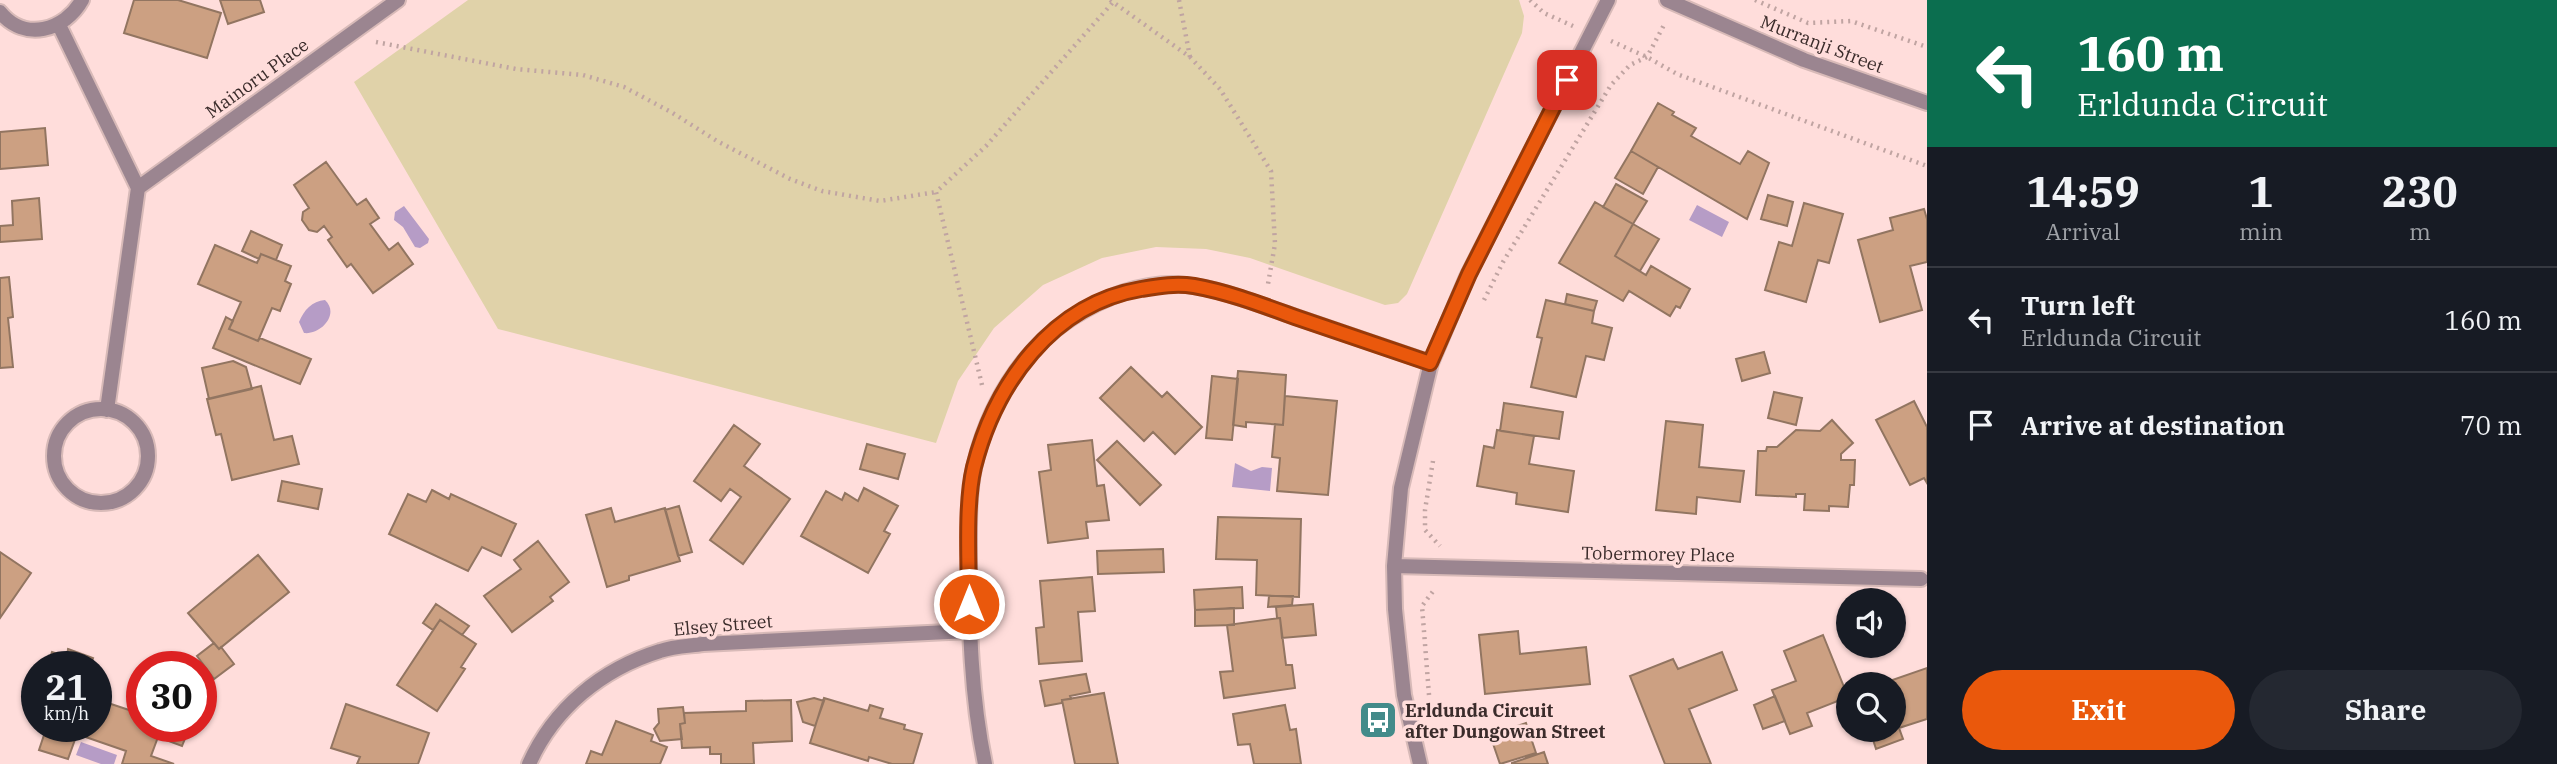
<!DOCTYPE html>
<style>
:root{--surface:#171b24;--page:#242831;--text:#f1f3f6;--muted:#9ea1a6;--line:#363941;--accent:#ea580c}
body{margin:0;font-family:"IBM Plex Serif",serif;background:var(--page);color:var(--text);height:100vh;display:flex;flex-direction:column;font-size:26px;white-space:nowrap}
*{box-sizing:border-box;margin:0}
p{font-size:23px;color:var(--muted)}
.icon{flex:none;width:38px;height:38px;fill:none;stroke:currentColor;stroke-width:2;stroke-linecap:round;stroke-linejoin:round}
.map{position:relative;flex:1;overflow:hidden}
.side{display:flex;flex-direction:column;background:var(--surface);width:630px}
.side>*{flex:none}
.hud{background:#0b6e4f;color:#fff;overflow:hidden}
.fabs{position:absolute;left:1836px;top:588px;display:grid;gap:14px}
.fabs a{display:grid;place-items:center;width:70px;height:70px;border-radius:50%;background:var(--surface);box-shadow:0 2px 5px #0004;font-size:35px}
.speed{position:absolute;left:21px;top:651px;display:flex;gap:14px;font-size:35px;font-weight:700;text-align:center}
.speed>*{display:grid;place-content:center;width:91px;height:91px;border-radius:50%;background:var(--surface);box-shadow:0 2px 5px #0004;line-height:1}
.speed small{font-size:18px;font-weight:400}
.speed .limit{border:10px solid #d22;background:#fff;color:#111}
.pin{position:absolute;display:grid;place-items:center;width:60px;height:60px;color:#fff;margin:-30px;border-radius:14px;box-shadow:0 4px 10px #0006}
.me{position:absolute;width:77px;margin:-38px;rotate:0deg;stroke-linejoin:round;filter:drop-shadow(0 0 5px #0008)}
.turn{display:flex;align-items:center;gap:24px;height:147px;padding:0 35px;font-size:32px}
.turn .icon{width:91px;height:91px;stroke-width:2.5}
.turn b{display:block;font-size:49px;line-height:60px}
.eta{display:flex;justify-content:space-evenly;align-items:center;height:119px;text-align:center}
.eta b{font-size:42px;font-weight:800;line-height:49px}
.action{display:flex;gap:14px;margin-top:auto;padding:14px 35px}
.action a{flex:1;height:80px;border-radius:42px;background:var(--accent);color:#fff;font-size:28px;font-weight:800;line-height:80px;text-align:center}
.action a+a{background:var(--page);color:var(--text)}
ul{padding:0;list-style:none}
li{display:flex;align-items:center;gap:21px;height:105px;padding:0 35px;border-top:2px solid var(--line)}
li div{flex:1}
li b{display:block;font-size:26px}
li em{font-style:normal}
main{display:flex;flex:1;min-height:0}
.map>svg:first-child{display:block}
</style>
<main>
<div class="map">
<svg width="1927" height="764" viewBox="0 0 1927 764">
<rect width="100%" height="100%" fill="#ffdddb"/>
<path fill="#e0d2a9" d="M468,0H1519L1524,16L1522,33L1407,294L1398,303L1385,305L1250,258L1206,249L1156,247L1102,258L1043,285L994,328L958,381L936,443L498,329L354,82Z"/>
<path fill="#b69cc6" d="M1697,205L1729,222L1722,237L1689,220Z
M404,206L429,239L428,243L420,248L415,247L403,227L394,220L395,212Z
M325,300C340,314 321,335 304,333L299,322C304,310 312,301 325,300Z
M1235,463L1251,471L1262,467L1272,468L1270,491L1232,487Z
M81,742L117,755L114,764H101L76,755Z"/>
<path fill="#cca082" stroke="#927561" stroke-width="2" d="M134,0H178L221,13L207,58L124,33Z
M220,0H260L264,12L228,24Z
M1658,103L1674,112L1672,115L1696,128L1691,136L1740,164L1748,151L1769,163L1747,219L1631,151Z
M45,128L48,165L0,169V132Z
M1631,151L1658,167L1643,194L1615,178Z
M326,162L357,205L366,199L379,218L370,224L389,250L398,243L413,264L373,293L351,264L347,267L328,240L332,237L324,226L317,232L309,230L302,220L303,212L309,208L294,185Z
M1616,184L1647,201L1633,224L1603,207Z
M1768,195L1793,202L1787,226L1761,219Z
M39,198L42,239L0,242V226L13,225L12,201Z
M1595,202L1633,224L1615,256L1646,275L1651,266L1690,289L1680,308L1676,306L1670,316L1629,291L1623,301L1559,263Z
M1804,203L1843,214L1829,263L1818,260L1806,302L1765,290L1779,242L1792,246Z
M1924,209L1927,219V262L1910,266L1922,310L1880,322L1858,240L1893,230L1890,218Z
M1633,224L1659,239L1640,271L1615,256Z
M251,231L282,245L276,260L261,254L259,259L242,251Z
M215,245L257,263L261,254L291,266L285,281L291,284L280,311L272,308L258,341L229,329L241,302L198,284Z
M9,277L13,317L8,318L13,367L0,368V278Z
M1567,294L1597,301L1594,311L1565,304Z
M1546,300L1594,311L1592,323L1612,328L1604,360L1586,356L1576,397L1531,387L1542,338L1537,337Z
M226,317L233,321L229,329L258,341L260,338L311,359L300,384L213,348Z
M1764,352L1770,373L1742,381L1736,359Z
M233,361L246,367L252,389L209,399L202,368Z
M1131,367L1162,397L1167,392L1202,427L1175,454L1153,432L1144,441L1100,398Z
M1238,371L1286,375L1283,425L1246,422V427L1233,425Z
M1212,376L1238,379L1232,440L1206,438Z
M261,386L274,440L292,436L299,464L232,480L221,434L216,435L207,399Z
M1774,392L1802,398L1796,425L1768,418Z
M1285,396L1337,401L1328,495L1277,491L1280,458L1272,457L1275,424L1283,425Z
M1914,401L1927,427V483L1924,478L1910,485L1876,420Z
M1504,403L1563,412L1559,439L1500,431Z
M1832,420L1853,443L1841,454V460H1855L1854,485H1850L1848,507L1829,506V511L1804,510L1805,494H1796V497L1756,495L1758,451H1766L1767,447H1777L1796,430L1820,431Z
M1666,421L1703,425L1699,467L1744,471L1740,502L1697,497L1696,514L1656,510Z
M734,425L760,444L744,466L790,499L743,564L710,540L741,497L730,489L721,501L694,481Z
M1497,430L1534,436L1529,464L1574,471L1568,512L1516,504L1517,493L1477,486L1484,446L1494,448Z
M1092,440L1097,486L1104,485L1109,520L1086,522L1088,538L1048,543L1039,472L1051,470L1048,445Z
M1117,441L1161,485L1140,505L1097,460Z
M867,444L905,454L898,479L860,469Z
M282,481L322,489L318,509L278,501Z
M864,488L898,506L884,531L890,534L868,573L801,536L826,491L842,500L845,493L858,501Z
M432,490L449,499L451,494L516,524L501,556L482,547L468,571L389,534L408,494L426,502Z
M679,506L692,552L678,556L665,510Z
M611,508L615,522L665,508L680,561L629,576V580L607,587L586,515Z
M1218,517L1301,519L1299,597L1256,595L1257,560L1216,559Z
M538,541L569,582L550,597L553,601L512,632L484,596L521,569L514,560Z
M1163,549L1164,572L1098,574L1097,551Z
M0,552L31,573L0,618Z
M258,555L289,592L219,649L188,613Z
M1092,577L1095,611L1078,612L1082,661L1039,664L1036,628L1044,627L1040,581Z
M1242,587L1243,608L1195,610L1194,590Z
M1269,596H1293L1292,605L1268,607Z
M436,604L469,626L462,635L440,620L433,630L423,623Z
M1313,604L1316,635L1282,638L1280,618H1277L1276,607Z
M1234,608V625L1195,626V610Z
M1280,618L1286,665H1292L1295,688L1224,698L1220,672L1233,671L1227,625Z
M440,620L476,644L461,667L465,669L437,711L397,685Z
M1518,631L1520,654L1586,647L1590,684L1485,694L1479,635Z
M1823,635L1848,697L1807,713L1812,726L1790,734L1772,690L1796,681L1784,651Z
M214,643L219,649L221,647L234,664L214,679L197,656Z
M68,649L93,658L90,667H47L52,652L67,657Z
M1722,652L1737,690L1689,709L1711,764H1665L1630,676L1673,659L1678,669Z
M1927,668V719L1899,728L1903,739L1876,749L1870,730H1894V684H1881Z
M1086,674L1090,692L1070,696L1071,699L1062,700V703L1045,706L1040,681Z
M1104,693L1118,764H1075L1062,700Z
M1775,696L1785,721L1763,729L1754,705Z
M814,698L824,701L815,726L803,722L797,702Z
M824,698L868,711L870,705L883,709L880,718L905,725L904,729L922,734L913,764H892L869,757L868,761L810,743Z
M96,699L138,713L142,703V726H177L188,731L182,746L158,737L151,756L174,764H122L126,751L77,734L68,759L39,750L47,726H96Z
M791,700L792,741L753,743L754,764H721V754H710V747L682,748L680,724L685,723L684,713L746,711V701Z
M346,704L429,733L418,764H357L360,757L331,748Z
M1285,705L1290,730L1296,729L1301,764H1254L1250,744L1238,745L1233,714Z
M683,707L685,723L680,724L682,739L660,741L654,729L659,723L658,709Z
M616,721L653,735L651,741L667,747L660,764H586L591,751L602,755Z
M1526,723L1536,753L1500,764L1490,735Z
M1544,752L1548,764H1512V763Z"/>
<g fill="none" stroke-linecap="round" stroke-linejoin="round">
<defs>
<path id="minor" d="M0,12C24,42 65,31 82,0
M59,25L138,188L398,0
M54 456a47 47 0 1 1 94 0a47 47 0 1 1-94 0Z
M107,410L138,188
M1394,566L1921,579
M529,764C554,708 602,669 660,651C674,646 689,646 703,644L969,631
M985,764C971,696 969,627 969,558C969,529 968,497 974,468C987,408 1021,350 1073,317C1103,298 1136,284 1172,284C1212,285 1252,302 1290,315C1337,331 1384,347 1431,363
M1420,764L1404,695L1395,609L1394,566L1401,488L1431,363L1467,277L1608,0"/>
<path id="tertiary" d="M1667,0L1804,60L1927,103"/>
</defs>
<use href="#minor" stroke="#d8bab8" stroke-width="18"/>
<use href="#tertiary" stroke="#d8bab8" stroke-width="18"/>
<path stroke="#c0a4a2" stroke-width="4.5" stroke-dasharray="2 5" stroke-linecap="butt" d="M1110,0L1190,57L1220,89L1271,171L1275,244L1268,284
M1179,0L1190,57
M1530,0L1544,13L1573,26
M1755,0L1808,23L1851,21L1927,47
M1611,41L1647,57L1677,74L1927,166
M376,42L516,69L583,75L624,87L671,112L717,141L790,179L822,191L880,201L936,192
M1484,300L1503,262L1611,85L1630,65L1647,57L1665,23
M982,385L936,192L986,146L1115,0
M1433,461L1425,510V530L1440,546
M1429,695L1422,606L1434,590"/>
<use href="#minor" stroke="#9b8590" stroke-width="14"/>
<use href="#tertiary" stroke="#9b8590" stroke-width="14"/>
</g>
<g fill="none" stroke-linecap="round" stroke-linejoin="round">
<defs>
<path id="route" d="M969,604C969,564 965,505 974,467C995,384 1052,304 1141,289C1159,286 1176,283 1194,286C1228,292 1262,305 1295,317C1340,332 1385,348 1430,363L1469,274L1567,80"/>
</defs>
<use href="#route" stroke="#983908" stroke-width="18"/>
<use href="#route" stroke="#ea580c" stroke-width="12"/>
</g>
<defs>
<symbol id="bus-square" viewBox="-11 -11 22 22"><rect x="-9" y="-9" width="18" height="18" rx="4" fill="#438b8a" stroke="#ffdddb"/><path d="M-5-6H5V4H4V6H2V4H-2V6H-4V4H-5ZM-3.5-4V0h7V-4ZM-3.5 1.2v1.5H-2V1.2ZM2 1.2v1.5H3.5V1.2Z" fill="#fff"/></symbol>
</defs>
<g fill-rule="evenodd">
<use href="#bus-square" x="1356" y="698" width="44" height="44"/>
</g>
<g text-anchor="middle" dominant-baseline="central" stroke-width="7" stroke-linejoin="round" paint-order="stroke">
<g font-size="18" fill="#3b2c2b" stroke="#ffdddb">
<text transform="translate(1822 44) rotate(21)">Murranji Street</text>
<text transform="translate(257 78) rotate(-36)">Mainoru Place</text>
<text transform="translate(1658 554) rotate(1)">Tobermorey Place</text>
<text transform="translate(723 625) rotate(-5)">Elsey Street</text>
</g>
<g font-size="18" font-weight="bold" fill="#3b2c2b" stroke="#ffdddb" text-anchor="start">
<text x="1405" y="710">Erldunda Circuit<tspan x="1405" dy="21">after Dungowan Street</tspan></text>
</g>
</g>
</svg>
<div class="fabs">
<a><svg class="icon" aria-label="sound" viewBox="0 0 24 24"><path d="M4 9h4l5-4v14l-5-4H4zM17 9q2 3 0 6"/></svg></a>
<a><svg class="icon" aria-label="search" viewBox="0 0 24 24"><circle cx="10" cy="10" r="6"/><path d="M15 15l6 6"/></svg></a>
</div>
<div class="speed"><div>21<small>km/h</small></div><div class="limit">30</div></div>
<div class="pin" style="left:1567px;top:80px;background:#d93025"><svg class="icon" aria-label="arrive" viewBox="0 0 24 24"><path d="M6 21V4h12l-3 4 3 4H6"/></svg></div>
<svg class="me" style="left:969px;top:604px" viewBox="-20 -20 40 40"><circle r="17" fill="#ea580c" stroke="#fff" stroke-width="3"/><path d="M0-11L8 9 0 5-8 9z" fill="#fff"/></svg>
</div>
<section class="side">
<div class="hud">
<div class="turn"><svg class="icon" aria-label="left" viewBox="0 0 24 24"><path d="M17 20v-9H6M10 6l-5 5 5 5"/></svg><div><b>160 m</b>Erldunda Circuit</div></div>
</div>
<div class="eta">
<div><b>14:59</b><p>Arrival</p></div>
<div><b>1</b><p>min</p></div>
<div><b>230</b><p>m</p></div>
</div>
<ul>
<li><svg class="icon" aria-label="left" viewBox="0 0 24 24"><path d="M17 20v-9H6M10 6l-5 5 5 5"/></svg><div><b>Turn left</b><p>Erldunda Circuit</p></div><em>160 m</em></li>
<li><svg class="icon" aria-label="arrive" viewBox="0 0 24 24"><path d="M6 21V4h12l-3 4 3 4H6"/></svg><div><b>Arrive at destination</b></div><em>70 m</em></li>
</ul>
<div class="action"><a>Exit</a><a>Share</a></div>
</section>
</main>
